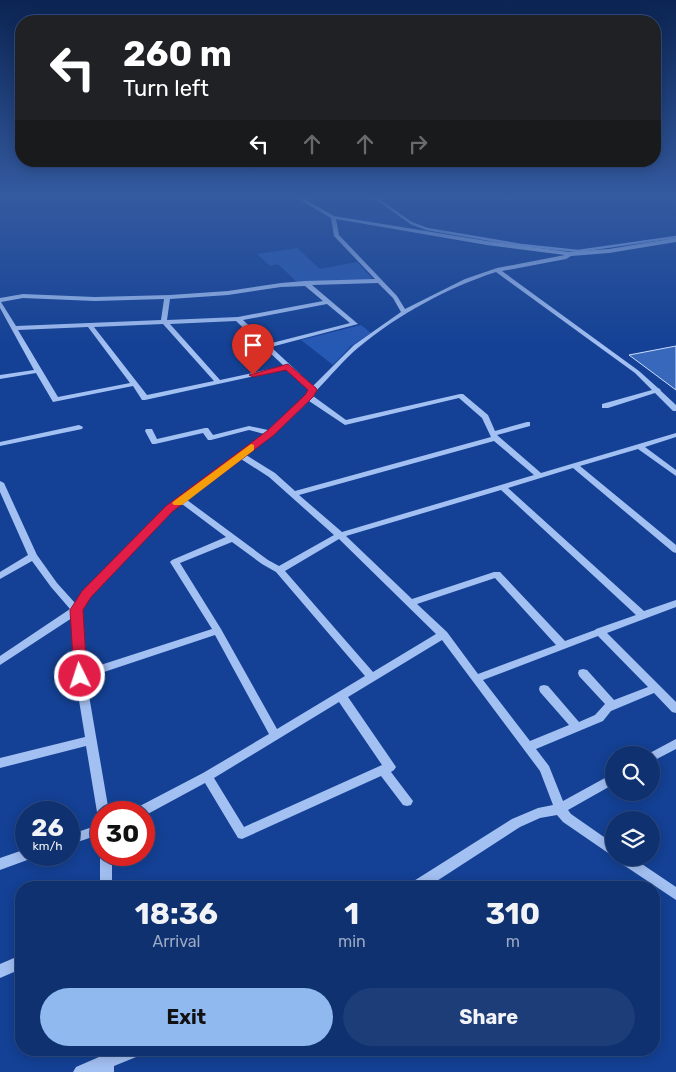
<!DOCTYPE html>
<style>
:root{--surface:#0f3170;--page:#1d3d78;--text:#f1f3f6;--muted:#9ba9c3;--line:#2f4c83;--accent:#90b9f0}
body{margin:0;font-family:Rubik,sans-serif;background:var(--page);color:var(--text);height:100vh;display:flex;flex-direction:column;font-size:19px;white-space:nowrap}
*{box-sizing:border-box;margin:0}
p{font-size:16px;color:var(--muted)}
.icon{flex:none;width:28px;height:28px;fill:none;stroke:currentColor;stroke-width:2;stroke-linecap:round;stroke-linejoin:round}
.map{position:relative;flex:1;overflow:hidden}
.drawer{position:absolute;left:15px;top:881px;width:645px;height:175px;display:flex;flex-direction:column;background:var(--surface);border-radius:20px;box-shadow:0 2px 12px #0003,0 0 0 1px var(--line)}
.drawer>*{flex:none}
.guide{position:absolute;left:15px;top:15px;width:646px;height:152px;border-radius:20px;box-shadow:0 2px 12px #0003,0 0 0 1px var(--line);background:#202124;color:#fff;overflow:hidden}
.tools{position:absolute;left:605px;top:746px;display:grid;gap:10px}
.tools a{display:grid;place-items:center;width:55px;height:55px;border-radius:50%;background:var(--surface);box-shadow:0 2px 12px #0003,0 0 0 1px var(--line);font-size:25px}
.speed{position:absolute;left:15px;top:801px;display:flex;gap:10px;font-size:25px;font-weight:700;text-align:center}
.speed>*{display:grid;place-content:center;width:65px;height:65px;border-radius:50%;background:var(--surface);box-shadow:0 2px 12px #0003,0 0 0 1px var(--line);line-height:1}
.speed small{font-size:12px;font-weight:400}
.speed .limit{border:8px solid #d22;background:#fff;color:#111}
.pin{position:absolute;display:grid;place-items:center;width:42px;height:42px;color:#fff;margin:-51px -21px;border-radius:50% 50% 50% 0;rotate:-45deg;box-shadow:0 0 5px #0007}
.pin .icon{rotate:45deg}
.me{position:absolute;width:55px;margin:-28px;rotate:356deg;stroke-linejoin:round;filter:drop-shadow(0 0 4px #0008)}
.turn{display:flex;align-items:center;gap:18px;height:105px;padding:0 25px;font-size:22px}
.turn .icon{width:65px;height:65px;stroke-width:2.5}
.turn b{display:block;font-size:35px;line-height:42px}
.lanes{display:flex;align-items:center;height:48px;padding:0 25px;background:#0003;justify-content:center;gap:25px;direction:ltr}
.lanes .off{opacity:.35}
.eta{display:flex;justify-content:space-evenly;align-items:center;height:85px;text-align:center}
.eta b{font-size:30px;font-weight:700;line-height:35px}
.button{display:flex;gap:10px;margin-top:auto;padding:10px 25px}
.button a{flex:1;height:58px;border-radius:30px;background:var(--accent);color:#111;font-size:20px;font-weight:700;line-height:58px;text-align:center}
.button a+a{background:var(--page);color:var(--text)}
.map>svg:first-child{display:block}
</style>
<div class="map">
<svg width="676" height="1072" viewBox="0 0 676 1072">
<rect width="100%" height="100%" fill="#144195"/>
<path fill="#2659b4" d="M297,248L320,269L357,262L372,278L368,280L297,282L278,264L270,266L257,254Z
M361,325L371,333L351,346L333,365L301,340Z"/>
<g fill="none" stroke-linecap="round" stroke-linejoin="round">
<path stroke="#95baf5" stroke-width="2.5" d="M373,196L411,223L427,229L521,245L578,251L676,237"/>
</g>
<path fill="#3868bc" stroke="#cbddfd" d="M676,346V390L629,355Z"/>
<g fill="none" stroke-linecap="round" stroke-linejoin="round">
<path fill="#a3c0f2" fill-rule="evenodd" d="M293,196H299L334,216L487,241L569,252L609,249L676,238V242L609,253L571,256L566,259L502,271L639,371L658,388L660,389L661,391L676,405V411H673L655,393L608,408H602V404L652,390L635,373L496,272C447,288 399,314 359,347C343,360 330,377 316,391L313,396L346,420L460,394H463L488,415L495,431L527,422H530V426L497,435L541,473L676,433V437L645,447L676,470V476L638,449L580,466L676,545V553L673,552L573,468L508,488L644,611L676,600V607L607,633L676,702V713L672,712L654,693L611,711L603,721L536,749L549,766L563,801L614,773V784L568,810L571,814L614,844V857L563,822L557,815L540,818L520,827L426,888H408L409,884L512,819L538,808L553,805L540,771L442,640L348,697L394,764L396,767L394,770L391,772L413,801L411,805L407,806L403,805L381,776L242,839L238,838L205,783L144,816V812H134L136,808L203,773L269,734L215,635L86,678L109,812H101V817L99,816L97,812L86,746L0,768V758L85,737L75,676L72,618L0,665V656L70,609L51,587L32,561L0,579V572L28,555L0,492V481L4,483L37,555L57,583L75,603L83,592L167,507L264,434L249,430L211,440H208L203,433L155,444H152L145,431L146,429H152L157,439L205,428H208L213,435L249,426L268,430L306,396L309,390L287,369L145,400H142L133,386L53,402L36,373L0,379V375L34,370L0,308V298L23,294L95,297L170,295L228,291L281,283L305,281L375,279L334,236L331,218ZM336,219L487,245L565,255L497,268L465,279L405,309L397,296L339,235ZM378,283L393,298L401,312L354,345L313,386L271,347L358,324L312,285ZM305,286L323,301L238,317L167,320L170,299L228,295L281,287ZM23,298L95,301L164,299L161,320L16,326L1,302ZM327,304L350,323L268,344L243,320ZM236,321L284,366L220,380L170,324ZM163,324L214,381L147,395L94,327ZM88,327L130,383L58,397L18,330ZM459,398L482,418L491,437L295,491L275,473L246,455L273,435L309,401L345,425ZM494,441L534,475L342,532L299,495ZM241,459L269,477L334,535L279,566L268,560L187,500ZM501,490L636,615L596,629L595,630L565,641L500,572H494L412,599L346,536ZM182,504L226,537L172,560L170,562L212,629L85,670L81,610L89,596L173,511ZM339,539L436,634L373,672L285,571ZM232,542L262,564L276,572L365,676L277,729L221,629L180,563ZM495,578L556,645L478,674L447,632L417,604ZM598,636L648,687L614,700L587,670L583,669L579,670L578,673L579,676L605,704L595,715L579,722L548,686L544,685L540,686L539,689L540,692L569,725L530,741L483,680ZM339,702L382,765L244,827L214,778Z
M79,425L83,427L82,429L0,446V442Z
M676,739V749L651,762V755H646Z
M101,824V834L69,845V835Z
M26,849V855H32L30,859L0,870V858Z
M101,852V855H112V888H100V855Z
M617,858H633L676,887V900L619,862Z
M21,955V969L0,978V964Z
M99,1050H113V1052L117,1050H143L141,1055L114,1066V1072H73L76,1067L99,1057Z"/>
</g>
<linearGradient id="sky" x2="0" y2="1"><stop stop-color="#0b2452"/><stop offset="0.57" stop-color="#345aa0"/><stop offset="1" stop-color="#345aa0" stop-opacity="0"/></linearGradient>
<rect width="676" height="346" fill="url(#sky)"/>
<path fill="#e11d48" stroke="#92132f" d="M288,364L316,388L317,390L313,397L274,435L173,511L91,597L83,610L87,676L85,679H76L74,676L70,610L82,591L166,506L267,431L305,395L308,390L286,370L253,377L249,375Z"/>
<path fill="#f59e0b" d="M251,444L254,445V450L182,505H174L172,503L174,501Z"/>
</svg>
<div class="tools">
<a><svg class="icon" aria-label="search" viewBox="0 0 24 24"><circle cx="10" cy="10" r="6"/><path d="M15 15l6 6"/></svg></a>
<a><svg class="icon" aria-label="layers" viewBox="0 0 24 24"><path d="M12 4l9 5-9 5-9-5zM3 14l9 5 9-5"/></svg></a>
</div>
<div class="speed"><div>26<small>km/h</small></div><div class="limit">30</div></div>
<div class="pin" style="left:253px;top:375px;background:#d93025"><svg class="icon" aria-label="arrive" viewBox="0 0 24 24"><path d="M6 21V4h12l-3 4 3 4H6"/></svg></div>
<svg class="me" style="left:80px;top:676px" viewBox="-20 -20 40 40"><circle r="17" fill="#e11d48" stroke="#fff" stroke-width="3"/><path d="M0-11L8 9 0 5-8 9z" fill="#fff"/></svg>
<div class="guide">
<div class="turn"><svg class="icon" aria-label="left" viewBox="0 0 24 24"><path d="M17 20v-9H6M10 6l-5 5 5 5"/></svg><div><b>260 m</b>Turn left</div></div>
<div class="lanes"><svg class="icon" aria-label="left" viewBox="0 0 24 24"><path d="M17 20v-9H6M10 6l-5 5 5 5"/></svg><svg class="icon off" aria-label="ahead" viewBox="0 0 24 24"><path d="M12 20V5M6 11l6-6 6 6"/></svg><svg class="icon off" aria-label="ahead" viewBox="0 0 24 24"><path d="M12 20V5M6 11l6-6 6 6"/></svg><svg class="icon off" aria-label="right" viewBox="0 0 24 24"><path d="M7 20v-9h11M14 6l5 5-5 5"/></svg></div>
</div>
<section class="drawer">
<div class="eta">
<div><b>18:36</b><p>Arrival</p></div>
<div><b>1</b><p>min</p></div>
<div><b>310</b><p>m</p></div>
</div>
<div class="button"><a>Exit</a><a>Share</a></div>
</section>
</div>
